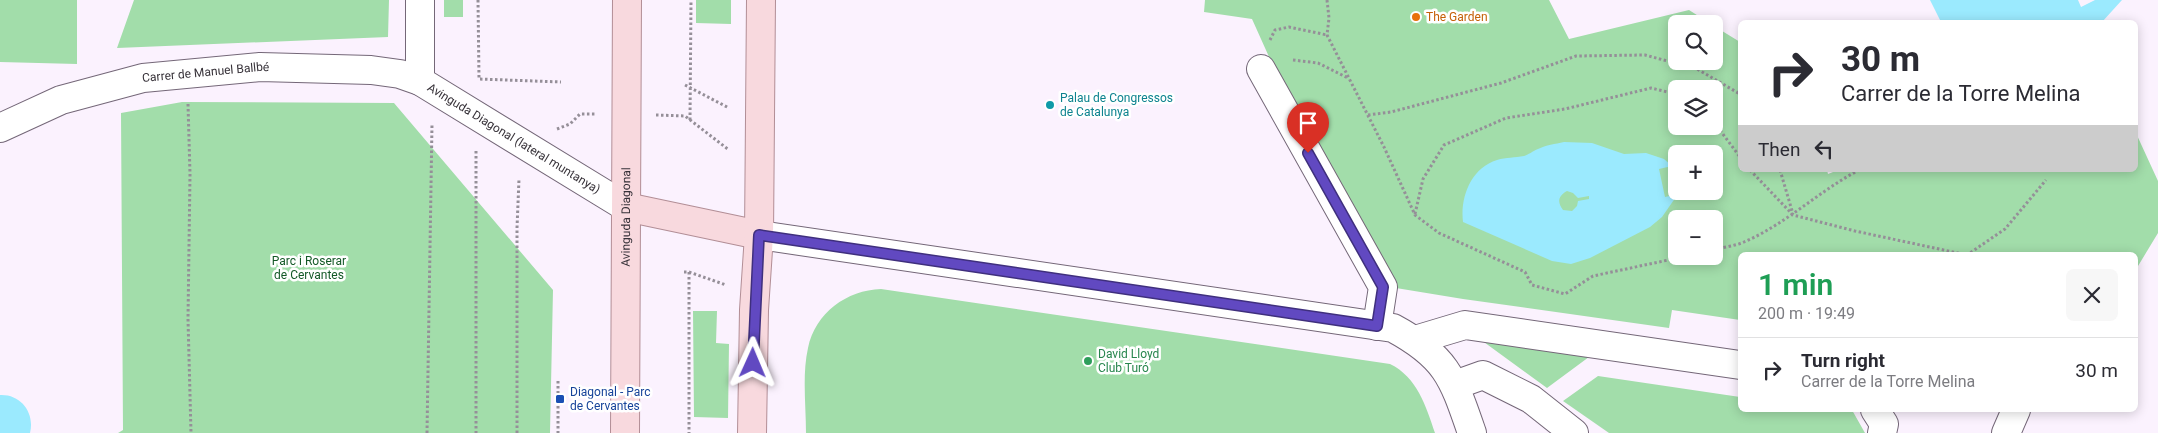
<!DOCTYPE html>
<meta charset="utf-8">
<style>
:root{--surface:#fff;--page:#f7f7f7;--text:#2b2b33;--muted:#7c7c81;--line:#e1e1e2}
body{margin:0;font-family:Roboto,sans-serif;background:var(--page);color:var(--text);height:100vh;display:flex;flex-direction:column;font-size:19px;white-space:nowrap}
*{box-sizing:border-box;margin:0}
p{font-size:16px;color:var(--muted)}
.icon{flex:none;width:28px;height:28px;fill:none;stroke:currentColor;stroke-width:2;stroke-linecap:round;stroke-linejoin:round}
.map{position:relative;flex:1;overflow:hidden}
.panel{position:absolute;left:1738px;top:252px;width:400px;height:160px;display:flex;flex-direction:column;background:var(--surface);border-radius:8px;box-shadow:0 2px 12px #0003}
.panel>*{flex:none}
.hud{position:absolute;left:1738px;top:20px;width:400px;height:152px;border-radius:8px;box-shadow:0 2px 12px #0003;background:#fff;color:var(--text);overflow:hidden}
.fabs{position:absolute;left:1668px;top:15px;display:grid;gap:10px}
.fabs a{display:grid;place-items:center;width:55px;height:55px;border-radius:8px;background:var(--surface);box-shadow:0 2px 12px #0003;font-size:25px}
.pin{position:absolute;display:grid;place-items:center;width:42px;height:42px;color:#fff;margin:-51px -21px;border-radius:50% 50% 50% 0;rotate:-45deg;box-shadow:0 0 5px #0007}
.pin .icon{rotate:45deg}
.me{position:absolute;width:55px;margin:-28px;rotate:1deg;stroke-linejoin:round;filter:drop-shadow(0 0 4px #0008)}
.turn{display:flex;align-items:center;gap:18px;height:105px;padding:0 20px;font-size:22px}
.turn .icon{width:65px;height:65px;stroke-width:2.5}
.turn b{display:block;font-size:35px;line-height:42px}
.then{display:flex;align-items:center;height:48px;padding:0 20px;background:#0003;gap:10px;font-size:19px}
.round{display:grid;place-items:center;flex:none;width:52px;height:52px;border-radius:8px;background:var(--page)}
.overview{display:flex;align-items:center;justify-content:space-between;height:85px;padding:0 20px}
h1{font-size:30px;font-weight:600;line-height:38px;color:#1e9e55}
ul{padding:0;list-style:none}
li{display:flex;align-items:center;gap:15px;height:65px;padding:0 20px;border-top:1px solid var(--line)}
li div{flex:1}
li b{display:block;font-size:19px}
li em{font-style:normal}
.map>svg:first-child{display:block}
</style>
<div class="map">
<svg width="2158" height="433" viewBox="0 0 2158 433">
<rect width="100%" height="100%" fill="#fbf2fe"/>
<path fill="#a2ddaa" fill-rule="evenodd" d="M0,0H77V64L0,62Z
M134,0H389L388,37L117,48Z
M444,0H463V17H444Z
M696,0H731V24L696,23Z
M1205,0H1549L1569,39L1689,10L1711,24H1676V61H1714V26L1740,42V170H1827L1828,174L1838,170H2135V131L2158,181V233L2135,271V255H1740V320L1672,310L1669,328L1463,299L1396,288L1274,68L1252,19L1204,12ZM1676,89H1714V126H1676ZM1676,154H1714V191H1676ZM1676,219H1714V256H1676Z
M182,102L394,103L553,290L550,433H118L123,430L121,113Z
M881,289L1390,364C1417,377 1426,406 1435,433H806C806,406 802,375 808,348C815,313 847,290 881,289Z
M693,311H717L716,343L729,344L728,418L694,417Z
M1477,337L1593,354L1547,388Z
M1598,376L1740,397V410H1852L1865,433H1609L1563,401Z"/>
<path fill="#9beafe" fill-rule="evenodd" d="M1930,0H2078L2081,7L2095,0H2122L2102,22H1941Z
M1564,142L1592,143L1624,154L1646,153L1664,159L1672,166L1659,169L1665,197L1678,194L1662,217L1650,227L1590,258L1571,264L1552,261L1463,222C1460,197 1471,168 1497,160C1506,157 1515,158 1524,156C1528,155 1533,151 1538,149C1546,145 1555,144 1564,142ZM1567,191L1573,193L1578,198L1589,196V199L1578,201L1577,206L1572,211L1563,210C1557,202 1558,196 1567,191Z
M0,395C21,394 35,413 30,433H0Z"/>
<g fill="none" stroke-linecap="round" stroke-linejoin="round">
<defs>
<g id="minor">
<path id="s1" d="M420,0V81L626,207"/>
<path d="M1261,69L1383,287L1377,326"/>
<path id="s2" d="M0,128L61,100L143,78L260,67L371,70L400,74L420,81"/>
<path d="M759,235L1393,328C1447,357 1453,378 1472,433"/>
<path d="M1415,340L1465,325L1740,365"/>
<path d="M1455,385L1483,375L1531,399L1574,433"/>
<path d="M1875,410L1884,424L1882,433"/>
<path d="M2006,433L2016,410"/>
</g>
<g id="major">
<path d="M626,207L759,235"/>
<path id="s3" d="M625,433L627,0"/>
<path d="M752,433L754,310L759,235L761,0"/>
</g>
</defs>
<use href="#minor" stroke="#746778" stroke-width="30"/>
<use href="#major" stroke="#b28e96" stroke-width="30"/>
<path stroke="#958f98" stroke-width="3" stroke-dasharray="2.5 2.5" stroke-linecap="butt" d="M478,0L479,79L561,82
M1327,0L1329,18L1327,35L1384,147L1415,215L1439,233L1525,272L1532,285L1565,294L1593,276L1687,256
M1270,40L1275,30L1289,27L1327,35
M1293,60L1318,63L1348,78
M685,85L729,108
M188,104L190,174L188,319L191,433
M656,115L685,116L729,150
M1368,115L1391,112L1501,83L1576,56L1645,55L1697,69L1740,94
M690,120L691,0
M1714,122L1740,157
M557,129L570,124L580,114H595
M476,151V433
M1750,170L1793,215L1855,231L1967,255L2005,229L2046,180
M1780,170L1793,214
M1415,214L1423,179L1444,145L1506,118L1565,109L1651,88L1676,94
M1714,250C1723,247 1735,246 1744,242C1786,224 1819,191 1859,170
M684,272H689L726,285
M689,272V433
M558,381V433
M427,433L432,124
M517,433V228L519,179"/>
<use href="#minor" stroke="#fff" stroke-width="28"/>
<use href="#major" stroke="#f8d9de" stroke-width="28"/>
</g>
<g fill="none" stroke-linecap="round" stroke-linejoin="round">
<defs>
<path id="route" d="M753,363L759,235L1377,326L1383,287L1308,153"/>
</defs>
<use href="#route" stroke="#3f2f7d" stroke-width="12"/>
<use href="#route" stroke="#6149c1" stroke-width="9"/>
</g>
<circle fill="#e8710a" stroke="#fff" stroke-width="2" cx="1416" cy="17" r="5"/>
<circle fill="#0f9aa8" stroke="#fff" stroke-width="2" cx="1050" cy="105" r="5"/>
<circle fill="#2e9e5b" stroke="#fff" stroke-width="2" cx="1088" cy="361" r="5"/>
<rect fill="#1a4fb4" stroke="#fff" stroke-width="2" x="555" y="394" width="10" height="10" rx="2.5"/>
<g text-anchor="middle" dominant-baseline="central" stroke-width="5" stroke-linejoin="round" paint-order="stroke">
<g font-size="12" fill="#c56008" stroke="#fff" text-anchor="start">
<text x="1426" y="17">The Garden</text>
</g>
<g font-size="12" fill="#363138" stroke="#fff">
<text stroke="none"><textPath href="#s2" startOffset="215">Carrer de Manuel Ballbé</textPath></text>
<text stroke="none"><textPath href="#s1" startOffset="191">Avinguda Diagonal (lateral muntanya)</textPath></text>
<text stroke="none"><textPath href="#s3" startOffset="216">Avinguda Diagonal</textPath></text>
</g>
<g font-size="12" fill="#0d838f" stroke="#fff" text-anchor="start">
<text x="1060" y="98">Palau de Congressos<tspan x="1060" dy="14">de Catalunya</tspan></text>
</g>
<g font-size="12" fill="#135927" stroke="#fff">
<text x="309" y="261">Parc i Roserar<tspan x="309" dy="14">de Cervantes</tspan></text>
</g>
<g font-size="12" fill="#27864d" stroke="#fff" text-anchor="start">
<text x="1098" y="354">David Lloyd<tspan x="1098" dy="14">Club Turó</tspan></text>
</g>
<g font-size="12" fill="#164399" stroke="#fff" text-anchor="start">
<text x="570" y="392">Diagonal - Parc<tspan x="570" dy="14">de Cervantes</tspan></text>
</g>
</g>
</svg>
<div class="fabs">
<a><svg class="icon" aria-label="search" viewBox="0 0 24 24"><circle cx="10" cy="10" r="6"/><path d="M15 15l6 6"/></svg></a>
<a><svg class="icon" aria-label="layers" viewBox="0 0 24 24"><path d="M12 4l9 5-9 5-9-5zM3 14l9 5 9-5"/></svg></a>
<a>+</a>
<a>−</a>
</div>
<div class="pin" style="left:1308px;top:153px;background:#d93025"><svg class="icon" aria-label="arrive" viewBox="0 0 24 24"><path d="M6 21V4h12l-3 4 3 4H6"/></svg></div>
<svg class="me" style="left:753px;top:363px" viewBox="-20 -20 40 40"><path d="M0-17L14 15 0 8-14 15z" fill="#6149c1" stroke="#fff" stroke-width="4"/></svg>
<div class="hud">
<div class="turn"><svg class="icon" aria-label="right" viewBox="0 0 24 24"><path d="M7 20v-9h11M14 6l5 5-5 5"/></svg><div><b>30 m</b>Carrer de la Torre Melina</div></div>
<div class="then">Then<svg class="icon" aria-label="left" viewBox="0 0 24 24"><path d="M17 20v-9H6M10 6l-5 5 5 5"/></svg></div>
</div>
<section class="panel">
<div class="overview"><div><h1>1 min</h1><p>200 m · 19:49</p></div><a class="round"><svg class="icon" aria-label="close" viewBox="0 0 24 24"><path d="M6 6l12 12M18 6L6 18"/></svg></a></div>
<ul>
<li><svg class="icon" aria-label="right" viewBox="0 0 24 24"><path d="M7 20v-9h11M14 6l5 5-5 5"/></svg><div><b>Turn right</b><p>Carrer de la Torre Melina</p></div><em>30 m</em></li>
</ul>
</section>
</div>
